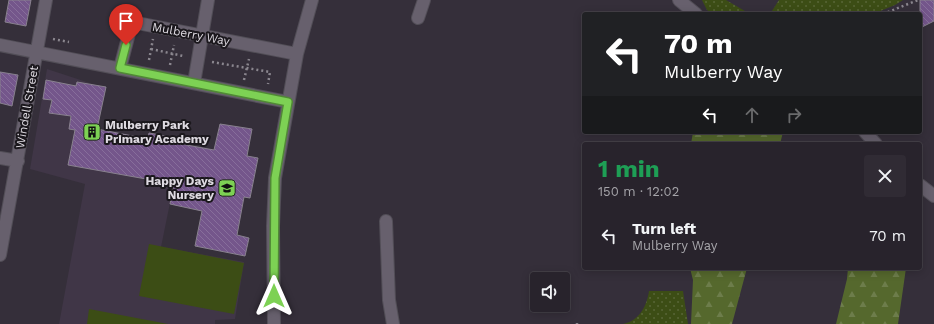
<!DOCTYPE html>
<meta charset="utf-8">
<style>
:root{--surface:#28232c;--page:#302b34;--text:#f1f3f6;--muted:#a5a4a9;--line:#444048}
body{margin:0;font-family:"Work Sans",sans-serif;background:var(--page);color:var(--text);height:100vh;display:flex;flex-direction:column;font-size:15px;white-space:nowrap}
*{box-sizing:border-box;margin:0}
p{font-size:13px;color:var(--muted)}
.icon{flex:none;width:22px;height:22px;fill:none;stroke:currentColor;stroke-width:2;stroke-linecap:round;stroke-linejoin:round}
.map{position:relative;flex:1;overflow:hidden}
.details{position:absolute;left:582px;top:142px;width:340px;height:128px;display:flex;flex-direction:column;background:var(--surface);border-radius:4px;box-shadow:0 2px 10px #0003,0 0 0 1px var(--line)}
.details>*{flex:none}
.banner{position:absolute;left:582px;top:12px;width:340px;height:122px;border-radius:4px;box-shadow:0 2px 10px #0003,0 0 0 1px var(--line);background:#202124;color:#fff;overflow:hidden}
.controls{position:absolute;left:530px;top:272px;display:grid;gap:8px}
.controls a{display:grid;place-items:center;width:40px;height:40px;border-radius:4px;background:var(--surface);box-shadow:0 2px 10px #0003,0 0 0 1px var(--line);font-size:20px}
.pin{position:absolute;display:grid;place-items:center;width:34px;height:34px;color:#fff;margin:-41px -17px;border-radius:50% 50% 50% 0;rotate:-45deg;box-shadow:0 0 4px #0007}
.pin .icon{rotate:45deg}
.me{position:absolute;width:44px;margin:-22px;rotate:0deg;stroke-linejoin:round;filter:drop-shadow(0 0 3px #0008)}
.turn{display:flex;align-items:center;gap:14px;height:84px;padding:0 16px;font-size:18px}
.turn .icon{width:52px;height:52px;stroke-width:2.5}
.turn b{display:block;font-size:28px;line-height:34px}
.lanes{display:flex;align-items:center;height:38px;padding:0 16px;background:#0003;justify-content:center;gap:20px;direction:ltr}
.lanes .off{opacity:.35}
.round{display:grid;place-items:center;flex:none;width:42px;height:42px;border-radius:4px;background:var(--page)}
.summary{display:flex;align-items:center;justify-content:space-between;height:68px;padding:0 16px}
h1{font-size:24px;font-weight:700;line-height:30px;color:#1e9e55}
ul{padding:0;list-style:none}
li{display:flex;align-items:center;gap:12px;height:52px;padding:0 16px}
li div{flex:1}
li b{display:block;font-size:15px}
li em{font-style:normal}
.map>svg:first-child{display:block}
</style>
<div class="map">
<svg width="934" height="324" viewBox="0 0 934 324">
<defs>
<pattern id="grass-dots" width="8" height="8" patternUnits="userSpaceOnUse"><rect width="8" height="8" fill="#3c4d15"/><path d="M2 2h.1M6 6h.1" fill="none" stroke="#586637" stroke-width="1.8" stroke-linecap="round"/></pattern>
<pattern id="forest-firs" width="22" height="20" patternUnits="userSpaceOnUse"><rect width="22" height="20" fill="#55682d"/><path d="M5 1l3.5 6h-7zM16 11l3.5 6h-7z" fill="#6d7d4b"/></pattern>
<pattern id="building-back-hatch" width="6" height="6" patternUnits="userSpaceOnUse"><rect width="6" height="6" fill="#74568b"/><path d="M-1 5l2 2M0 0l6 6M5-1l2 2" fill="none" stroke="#876e9b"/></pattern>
</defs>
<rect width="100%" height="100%" fill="#352f3a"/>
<path fill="#403647" d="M47,69L105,88L97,129L147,139L149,133L170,142L182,144L161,247L244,262L235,319L215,320V324H59L85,184L30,169Z"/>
<path fill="url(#grass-dots)" d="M702,0H726L750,14H713L707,10Z
M779,0H903L895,5L873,14H770Z
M649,291H683L688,324H623C639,321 647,306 649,291Z"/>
<path fill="url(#forest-firs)" d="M693,132H783L780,144H691Z
M690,268H747L732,324H691L693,280Z
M848,268H906L898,324H836L847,279Z"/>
<path fill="#3c4d15" d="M149,244L244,263L234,314L139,296Z
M89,309L168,324H87Z"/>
<path fill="url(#building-back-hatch)" stroke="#88818e" d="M9,0H31L26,26L5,22Z
M920,0H934V21L920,28Z
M0,72L18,75L12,106L0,103Z
M46,80L76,86L77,82L106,87L97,129L148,139L149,133L171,137L170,142L214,150L220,124L252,129L247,156L258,158L250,198L244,197L237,235L249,238L245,256L195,246L202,211L170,204L174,184L68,165L75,130L69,129L71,116L49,113L52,100L43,99Z"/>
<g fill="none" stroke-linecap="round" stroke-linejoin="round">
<defs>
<path id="minor" d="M679,0L696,14
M418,18L424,0
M0,45L288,102
M120,68L132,22L297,54
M194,83L208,0
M865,132L876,144
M0,158L18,161
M920,185L934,196
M386,221L389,300L393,324
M0,255L46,0
M274,324L273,226L275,178L297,54L312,0"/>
</defs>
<use href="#minor" stroke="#524e57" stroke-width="14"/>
<path stroke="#8b878f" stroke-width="2.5" stroke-dasharray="2 3" stroke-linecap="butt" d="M883,14L918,0
M53,39L69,42
M151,49L183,56
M149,60L153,39
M212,62L270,72L268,84
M170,65L174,45
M244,80L249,59
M577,323V324"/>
<use href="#minor" stroke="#67606d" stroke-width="12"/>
</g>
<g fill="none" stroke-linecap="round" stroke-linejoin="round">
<defs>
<path id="route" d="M126,45L120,68L288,102L275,178L274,296"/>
</defs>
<use href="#route" stroke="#518837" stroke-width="10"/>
<use href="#route" stroke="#7dd154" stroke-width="7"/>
</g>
<defs>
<symbol id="building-square" viewBox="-11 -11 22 22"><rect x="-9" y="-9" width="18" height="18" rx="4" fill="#7dd154" stroke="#1b181d"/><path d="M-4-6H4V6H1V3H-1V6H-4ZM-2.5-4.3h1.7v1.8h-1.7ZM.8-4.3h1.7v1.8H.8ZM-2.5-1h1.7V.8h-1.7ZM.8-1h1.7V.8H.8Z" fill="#111"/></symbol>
<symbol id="school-square" viewBox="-11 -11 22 22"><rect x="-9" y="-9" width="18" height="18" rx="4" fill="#7dd154" stroke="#1b181d"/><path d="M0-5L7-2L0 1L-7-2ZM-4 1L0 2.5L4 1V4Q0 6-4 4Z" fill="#111"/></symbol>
</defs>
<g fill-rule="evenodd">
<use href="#building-square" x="82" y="122" width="20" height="20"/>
<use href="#school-square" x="217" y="178" width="20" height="20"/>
</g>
<g text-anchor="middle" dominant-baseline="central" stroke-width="4" stroke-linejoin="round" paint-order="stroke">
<g font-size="12" fill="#dedae1" stroke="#1b181d">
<text transform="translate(191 34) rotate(11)">Mulberry Way</text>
<text transform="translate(27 107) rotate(-80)">Windell Street</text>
</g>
<g font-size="12" font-weight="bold" fill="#dedae1" stroke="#1b181d" text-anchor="start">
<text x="105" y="125">Mulberry Park<tspan x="105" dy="14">Primary Academy</tspan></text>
<text x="214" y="181" text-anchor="end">Happy Days<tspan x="214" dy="14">Nursery</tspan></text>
</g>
</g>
</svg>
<div class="controls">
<a><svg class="icon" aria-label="sound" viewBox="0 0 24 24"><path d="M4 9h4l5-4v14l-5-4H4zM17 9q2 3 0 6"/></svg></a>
</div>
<div class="pin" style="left:126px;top:45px;background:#d93025"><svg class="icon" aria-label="arrive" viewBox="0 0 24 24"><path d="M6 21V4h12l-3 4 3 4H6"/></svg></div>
<svg class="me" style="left:274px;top:296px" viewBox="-20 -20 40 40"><path d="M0-17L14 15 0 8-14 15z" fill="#7dd154" stroke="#fff" stroke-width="4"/></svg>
<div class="banner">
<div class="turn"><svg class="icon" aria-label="left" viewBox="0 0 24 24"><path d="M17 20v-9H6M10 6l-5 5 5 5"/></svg><div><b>70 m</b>Mulberry Way</div></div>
<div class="lanes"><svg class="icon" aria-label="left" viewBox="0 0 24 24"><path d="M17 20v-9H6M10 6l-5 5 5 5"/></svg><svg class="icon off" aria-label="ahead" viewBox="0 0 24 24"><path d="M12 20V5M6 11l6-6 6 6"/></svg><svg class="icon off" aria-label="right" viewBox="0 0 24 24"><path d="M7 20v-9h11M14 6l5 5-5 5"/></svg></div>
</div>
<section class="details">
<div class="summary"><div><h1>1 min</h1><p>150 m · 12:02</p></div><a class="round"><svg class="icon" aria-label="close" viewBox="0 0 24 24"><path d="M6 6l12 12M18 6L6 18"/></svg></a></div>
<ul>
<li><svg class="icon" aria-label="left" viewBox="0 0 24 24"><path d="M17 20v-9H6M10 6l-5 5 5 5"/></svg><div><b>Turn left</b><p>Mulberry Way</p></div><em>70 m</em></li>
</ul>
</section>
</div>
